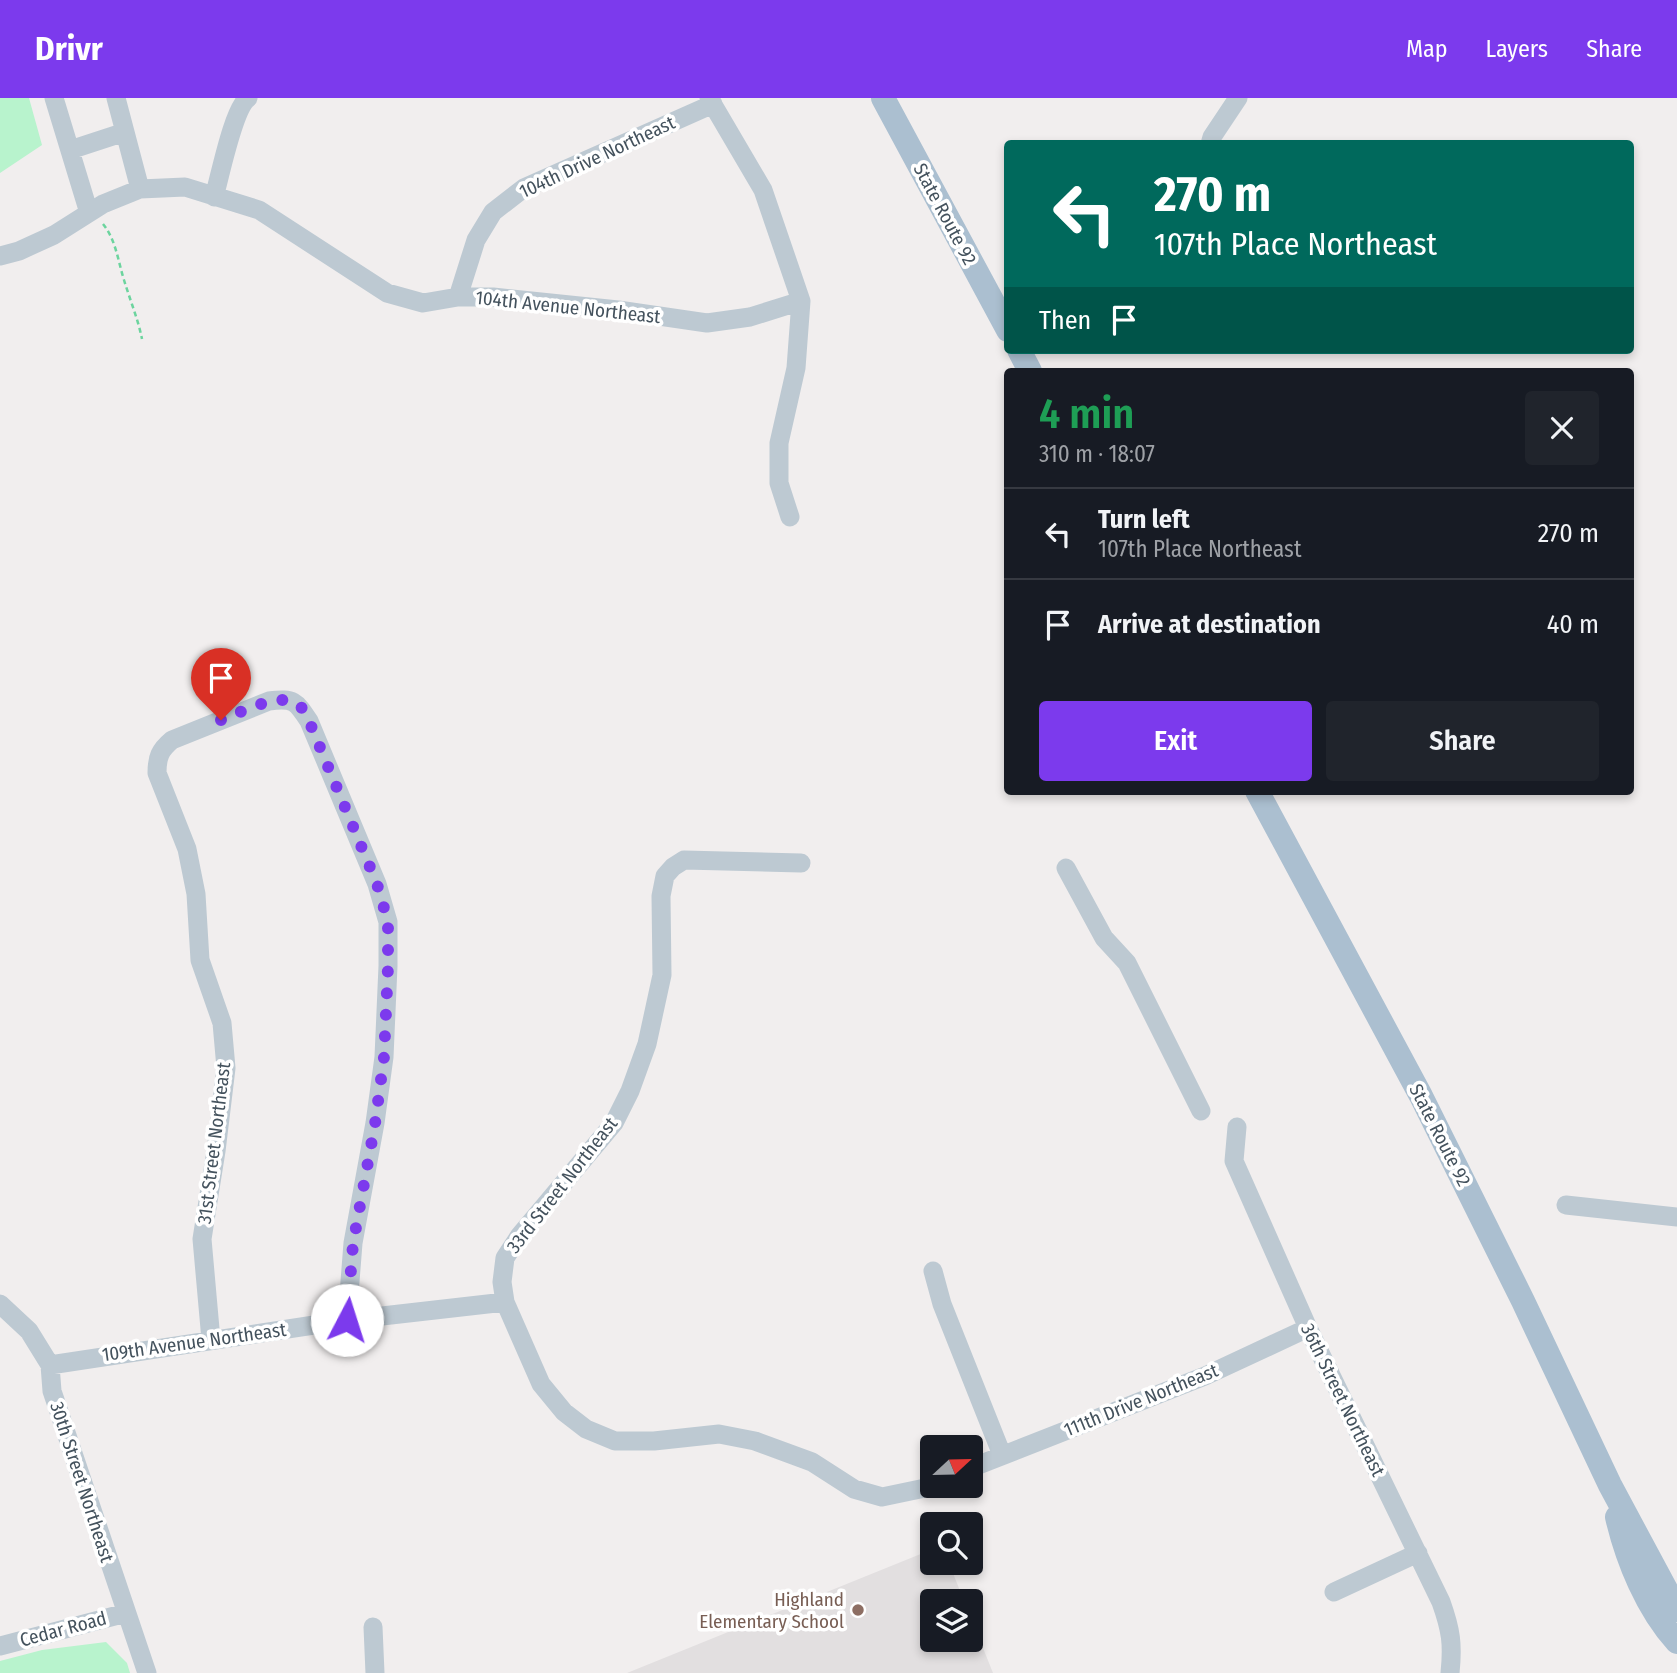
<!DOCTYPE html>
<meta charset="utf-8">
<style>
:root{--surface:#171b24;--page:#20242c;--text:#f1f3f6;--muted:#9ea1a6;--line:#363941;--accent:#7c3aed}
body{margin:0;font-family:"Fira Sans Condensed",sans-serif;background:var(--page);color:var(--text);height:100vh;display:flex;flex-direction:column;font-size:26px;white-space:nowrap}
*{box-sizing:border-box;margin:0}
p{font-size:23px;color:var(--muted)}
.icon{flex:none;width:38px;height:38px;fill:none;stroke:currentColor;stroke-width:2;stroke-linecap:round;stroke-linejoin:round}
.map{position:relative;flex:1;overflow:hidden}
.sheet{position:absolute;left:1004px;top:270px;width:630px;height:427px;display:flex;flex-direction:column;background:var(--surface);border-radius:7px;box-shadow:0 4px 10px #0003}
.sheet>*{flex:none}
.banner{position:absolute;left:1004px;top:42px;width:630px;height:214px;border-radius:7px;box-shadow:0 4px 10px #0003;background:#00695c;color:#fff;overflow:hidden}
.needle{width:46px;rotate:68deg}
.buttons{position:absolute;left:920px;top:1337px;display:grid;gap:14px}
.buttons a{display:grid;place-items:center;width:63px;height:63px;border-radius:7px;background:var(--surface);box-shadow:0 4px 10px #0003;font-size:35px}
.pin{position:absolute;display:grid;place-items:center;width:60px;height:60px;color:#fff;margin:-72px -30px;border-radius:50% 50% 50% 0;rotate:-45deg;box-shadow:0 0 7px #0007}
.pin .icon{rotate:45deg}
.me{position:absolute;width:77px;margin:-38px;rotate:5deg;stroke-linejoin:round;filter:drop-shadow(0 0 5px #0008)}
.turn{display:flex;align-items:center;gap:24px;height:147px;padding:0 35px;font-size:32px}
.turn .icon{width:91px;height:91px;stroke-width:2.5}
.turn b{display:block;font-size:49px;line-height:60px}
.then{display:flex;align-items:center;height:66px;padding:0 35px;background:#0003;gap:14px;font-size:26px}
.round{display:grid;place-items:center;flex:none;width:74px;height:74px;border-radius:7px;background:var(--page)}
.headline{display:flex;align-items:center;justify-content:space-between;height:119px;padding:0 35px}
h1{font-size:42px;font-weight:600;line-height:52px;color:#1e9e55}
.primary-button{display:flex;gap:14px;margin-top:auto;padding:14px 35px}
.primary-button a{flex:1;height:80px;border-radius:7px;background:var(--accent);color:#fff;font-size:28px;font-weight:600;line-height:80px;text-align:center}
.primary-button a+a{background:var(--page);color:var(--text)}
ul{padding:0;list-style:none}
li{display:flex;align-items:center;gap:21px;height:91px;padding:0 35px;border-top:2px solid var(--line)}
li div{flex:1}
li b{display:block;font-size:26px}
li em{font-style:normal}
header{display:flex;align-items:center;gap:42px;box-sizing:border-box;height:98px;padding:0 35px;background:var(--accent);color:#fff}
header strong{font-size:33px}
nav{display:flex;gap:38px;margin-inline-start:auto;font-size:24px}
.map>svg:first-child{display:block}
</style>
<header>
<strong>Drivr</strong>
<nav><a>Map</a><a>Layers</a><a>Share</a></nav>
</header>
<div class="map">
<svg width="1677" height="1575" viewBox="0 0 1677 1575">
<rect width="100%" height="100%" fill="#f1eeee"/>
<path fill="#e2dfe0" d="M933,1451V1465H949L964,1503H933V1542H971V1520L993,1575H627Z"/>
<path fill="#b8f3cd" d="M0,0H29L42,47L0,75Z
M106,1544L127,1565L130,1575H0V1563L42,1552Z"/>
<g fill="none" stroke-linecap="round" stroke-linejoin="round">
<path stroke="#6cd49e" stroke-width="2.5" stroke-dasharray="5 3.5" stroke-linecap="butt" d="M103,126C116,142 118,163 124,182C130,202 138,221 142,241"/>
<path stroke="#bdc9d2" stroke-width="19" d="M54,0L89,115
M116,0L140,91
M709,0L763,92L801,203L796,270L779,345V385L790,419
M1210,46L1212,39L1238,0
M70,52L125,34
M214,99C220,79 233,11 248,0
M0,158L19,153L54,137L103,106L140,91L185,89L259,112L387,195L423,205L458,199H493L618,212L707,225L750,219L801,203
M458,199L476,142L493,114L524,90L713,6
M801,765L684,762L673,769L665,778L661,798L662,877L647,946L630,993L614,1025L520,1137L505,1160L502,1184L505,1204L541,1286L564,1314L586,1331L615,1343H654L719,1336L755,1343L812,1364L854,1391L882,1399L925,1390L933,1387
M1066,770L1104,840L1127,865L1201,1013
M1237,1029L1234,1063L1308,1230L1441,1504C1451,1532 1453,1546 1450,1575
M1566,1107L1677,1119
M933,1173L942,1206L1002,1357
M0,1206L29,1233L50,1267L52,1293L147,1575
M211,1242L202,1141L216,1053L226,970L222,925L200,862L196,796L187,751L157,675C157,659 160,652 172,642L269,603C294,600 296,603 309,623L377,786L388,824V868L384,959L375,1025L353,1145L347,1222
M50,1267L347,1222L505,1204
M971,1370L1205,1278L1308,1230
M1334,1494L1418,1455
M373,1529L375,1575
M0,1548L126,1515"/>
<path stroke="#abbfd0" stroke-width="24" d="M883,0L1008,232
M1019,252L1030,273
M1257,693L1421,998L1523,1203L1610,1387L1677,1512
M1617,1419C1627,1462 1647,1511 1677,1544"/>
</g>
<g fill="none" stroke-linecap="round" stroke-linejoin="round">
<path stroke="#7c3aed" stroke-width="12" stroke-dasharray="0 21.6" d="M221,622C240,615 283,591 300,608C304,612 306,618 309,623L377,786L388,824V869L384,959L375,1026L353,1146L347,1222"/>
</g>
<circle fill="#8d6e63" stroke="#fff" stroke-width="2.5" cx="858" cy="1512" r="7"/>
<g text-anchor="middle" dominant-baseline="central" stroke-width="7" stroke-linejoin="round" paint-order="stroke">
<g font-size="19" fill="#44525d" stroke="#fff">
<text transform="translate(597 59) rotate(-25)">104th Drive Northeast</text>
<text transform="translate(945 116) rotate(62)">State Route 92</text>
<text transform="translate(568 209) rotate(6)">104th Avenue Northeast</text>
<text transform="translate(1440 1037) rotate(63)">State Route 92</text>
<text transform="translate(214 1045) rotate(-83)">31st Street Northeast</text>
<text transform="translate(562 1087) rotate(-52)">33rd Street Northeast</text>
<text transform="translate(194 1244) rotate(-8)">109th Avenue Northeast</text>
<text transform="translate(1141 1302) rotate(-22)">111th Drive Northeast</text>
<text transform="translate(1343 1302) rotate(64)">36th Street Northeast</text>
<text transform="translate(82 1384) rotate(72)">30th Street Northeast</text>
<text transform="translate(63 1531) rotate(-15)">Cedar Road</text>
</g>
<g font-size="19" fill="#785e54" stroke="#fff" text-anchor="end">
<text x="844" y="1501">Highland<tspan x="844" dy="22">Elementary School</tspan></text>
</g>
</g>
</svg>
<div class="buttons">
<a><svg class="needle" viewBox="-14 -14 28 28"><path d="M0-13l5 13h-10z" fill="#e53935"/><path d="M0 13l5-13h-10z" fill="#9ea1a6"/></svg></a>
<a><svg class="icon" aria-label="search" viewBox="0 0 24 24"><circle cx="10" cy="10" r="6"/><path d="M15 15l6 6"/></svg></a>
<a><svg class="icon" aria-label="layers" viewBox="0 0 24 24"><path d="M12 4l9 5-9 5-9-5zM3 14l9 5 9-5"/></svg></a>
</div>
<div class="pin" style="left:221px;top:622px;background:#d93025"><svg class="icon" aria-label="arrive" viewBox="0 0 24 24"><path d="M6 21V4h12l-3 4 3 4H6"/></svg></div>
<svg class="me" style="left:347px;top:1222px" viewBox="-20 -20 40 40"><circle r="19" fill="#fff"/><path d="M0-13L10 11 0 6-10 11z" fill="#7c3aed"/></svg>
<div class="banner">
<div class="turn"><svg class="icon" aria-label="left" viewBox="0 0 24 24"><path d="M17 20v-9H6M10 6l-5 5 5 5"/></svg><div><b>270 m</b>107th Place Northeast</div></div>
<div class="then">Then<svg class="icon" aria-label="arrive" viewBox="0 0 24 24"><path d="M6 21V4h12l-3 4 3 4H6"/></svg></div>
</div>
<section class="sheet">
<div class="headline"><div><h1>4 min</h1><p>310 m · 18:07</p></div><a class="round"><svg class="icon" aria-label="close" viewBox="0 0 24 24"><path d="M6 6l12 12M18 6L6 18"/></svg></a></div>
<ul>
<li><svg class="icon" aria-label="left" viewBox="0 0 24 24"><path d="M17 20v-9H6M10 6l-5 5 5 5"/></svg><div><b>Turn left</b><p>107th Place Northeast</p></div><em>270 m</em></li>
<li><svg class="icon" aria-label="arrive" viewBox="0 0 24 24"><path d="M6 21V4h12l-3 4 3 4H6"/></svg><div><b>Arrive at destination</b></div><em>40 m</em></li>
</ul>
<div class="primary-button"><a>Exit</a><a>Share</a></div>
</section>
</div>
